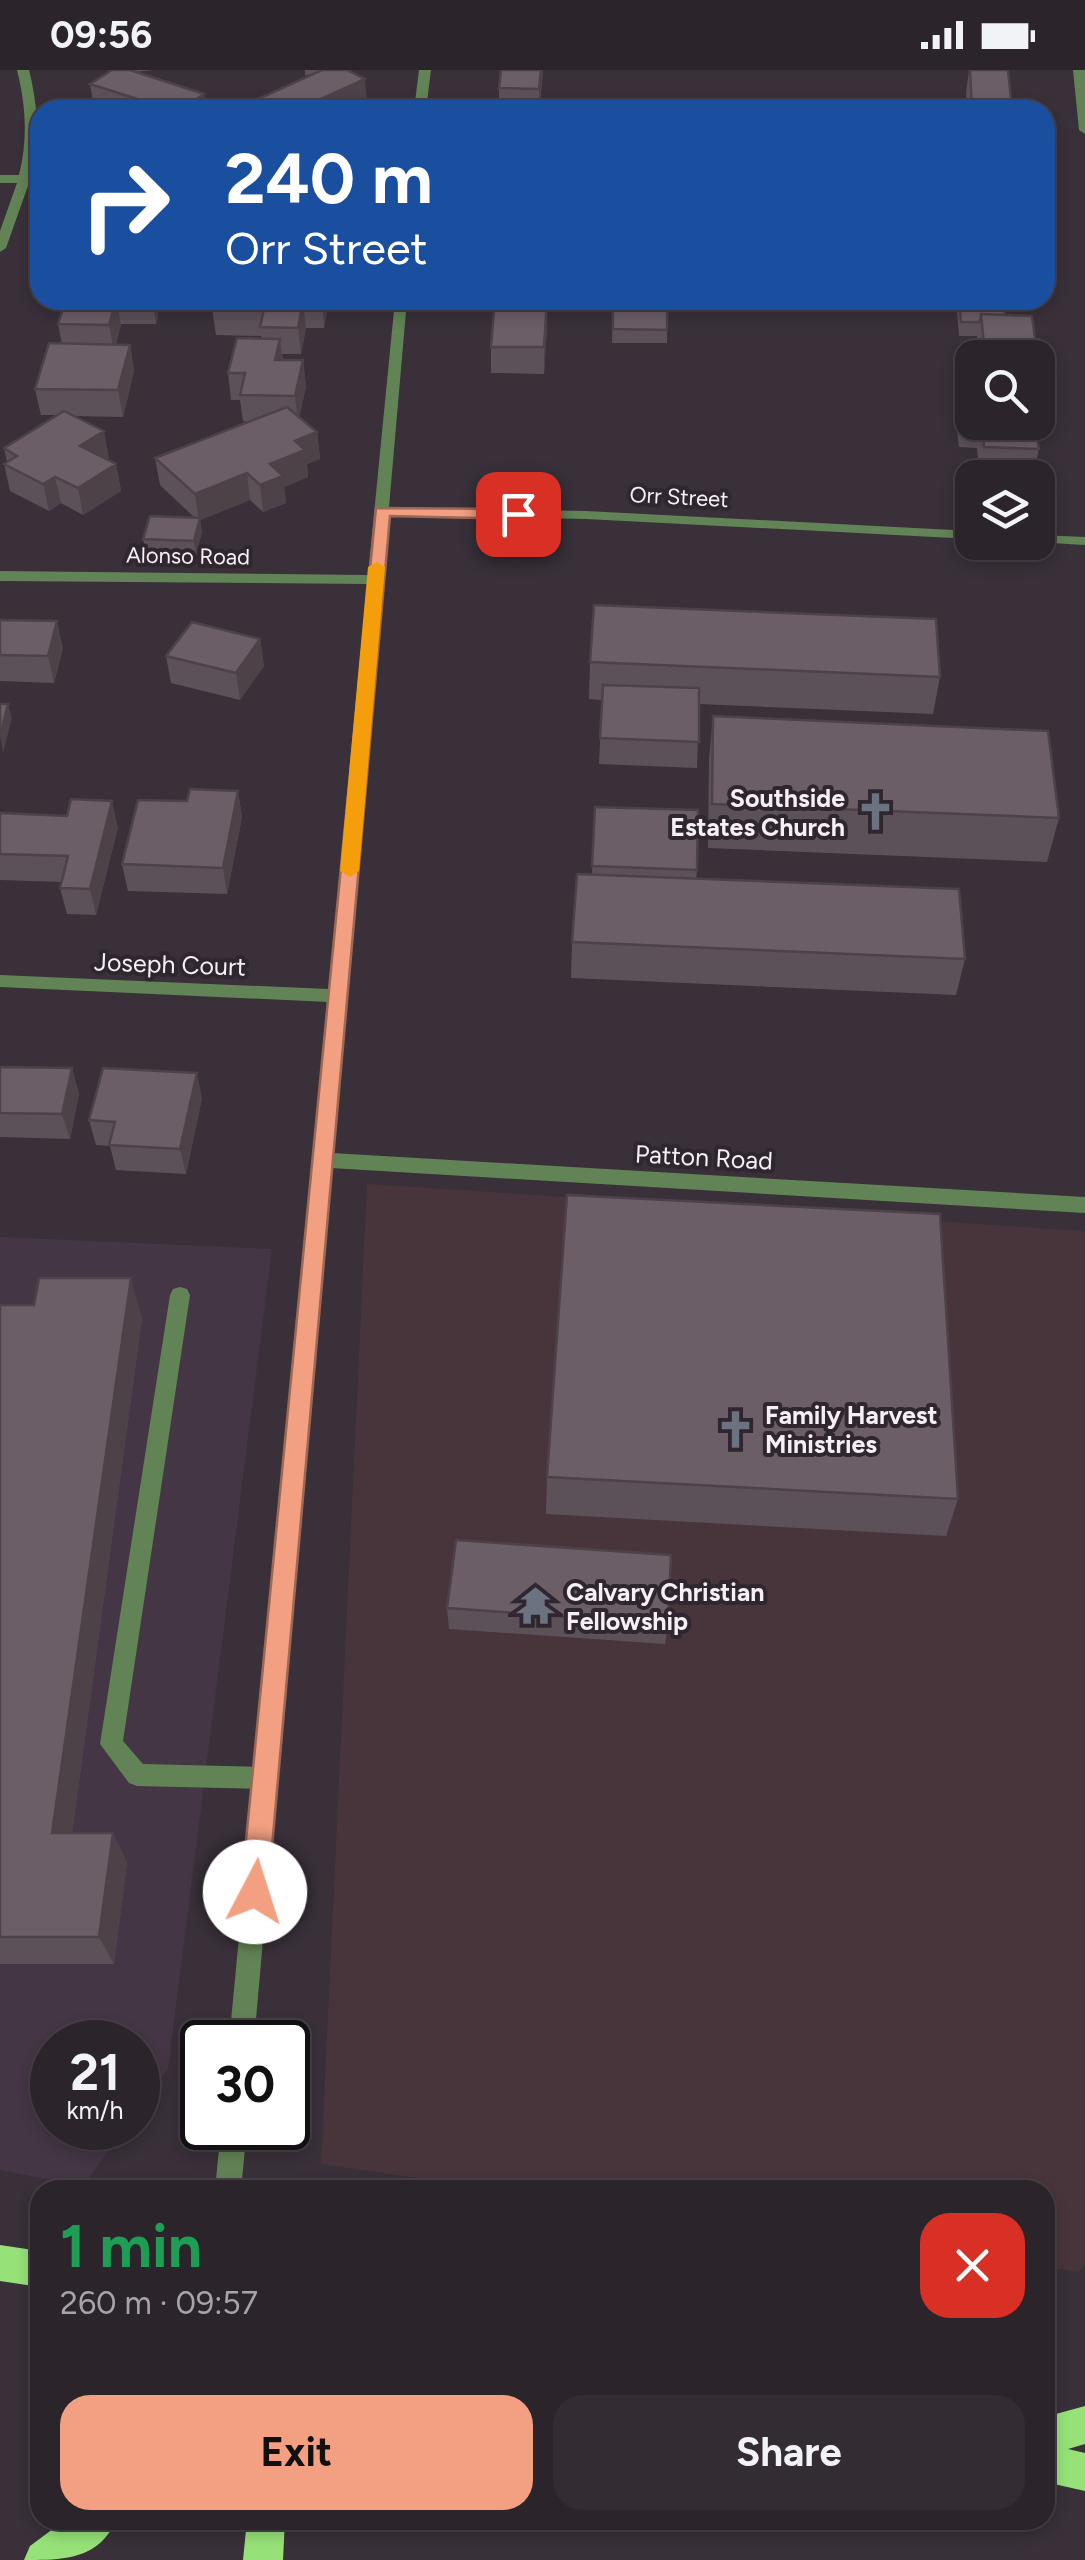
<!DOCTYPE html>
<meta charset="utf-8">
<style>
:root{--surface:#2b242b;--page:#332c33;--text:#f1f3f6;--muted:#a6a4a9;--line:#474147;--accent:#f2a081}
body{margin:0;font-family:Figtree,sans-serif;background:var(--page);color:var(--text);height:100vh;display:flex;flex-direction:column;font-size:38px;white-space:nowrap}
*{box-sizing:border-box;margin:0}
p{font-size:32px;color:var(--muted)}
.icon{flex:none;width:55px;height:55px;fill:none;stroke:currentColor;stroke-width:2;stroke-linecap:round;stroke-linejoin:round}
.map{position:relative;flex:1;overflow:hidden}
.panel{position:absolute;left:30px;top:2110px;width:1025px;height:350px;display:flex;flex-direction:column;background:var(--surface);border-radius:30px;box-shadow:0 5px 15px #0003,0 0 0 2px var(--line)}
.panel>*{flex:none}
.banner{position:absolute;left:30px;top:30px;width:1025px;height:210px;border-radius:30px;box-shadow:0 5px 15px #0003,0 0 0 2px var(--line);background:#1a4fa0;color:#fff;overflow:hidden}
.fabs{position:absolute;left:955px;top:270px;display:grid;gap:20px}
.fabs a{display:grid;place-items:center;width:100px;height:100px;border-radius:20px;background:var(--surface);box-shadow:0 5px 15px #0003,0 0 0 2px var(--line);font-size:50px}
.speed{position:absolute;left:30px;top:1950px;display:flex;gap:20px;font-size:50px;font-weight:700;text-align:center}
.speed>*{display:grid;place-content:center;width:130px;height:130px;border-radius:50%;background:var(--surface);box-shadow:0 5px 15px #0003,0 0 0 2px var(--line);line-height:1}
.speed small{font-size:25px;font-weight:400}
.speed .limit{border:5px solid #111;border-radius:15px;background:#fff;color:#111}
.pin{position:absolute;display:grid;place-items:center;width:85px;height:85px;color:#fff;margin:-42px;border-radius:20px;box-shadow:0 5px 15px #0006}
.me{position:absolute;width:110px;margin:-55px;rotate:5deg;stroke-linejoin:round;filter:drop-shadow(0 0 8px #0008)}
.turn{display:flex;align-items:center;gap:35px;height:210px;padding:0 30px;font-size:45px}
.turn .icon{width:130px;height:130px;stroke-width:2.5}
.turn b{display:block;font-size:70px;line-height:85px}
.round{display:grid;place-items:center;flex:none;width:105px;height:105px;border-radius:30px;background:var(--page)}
.summary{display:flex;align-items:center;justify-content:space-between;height:170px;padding:0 30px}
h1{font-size:60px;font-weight:700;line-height:75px;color:#1e9e55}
.button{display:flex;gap:20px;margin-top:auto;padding:20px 30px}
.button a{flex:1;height:115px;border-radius:30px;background:var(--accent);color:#111;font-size:40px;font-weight:700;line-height:115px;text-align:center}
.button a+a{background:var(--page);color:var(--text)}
.status{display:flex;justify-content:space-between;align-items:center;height:70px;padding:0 50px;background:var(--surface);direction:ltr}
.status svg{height:28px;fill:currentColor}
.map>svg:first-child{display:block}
</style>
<div class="status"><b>09:56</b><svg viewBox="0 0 49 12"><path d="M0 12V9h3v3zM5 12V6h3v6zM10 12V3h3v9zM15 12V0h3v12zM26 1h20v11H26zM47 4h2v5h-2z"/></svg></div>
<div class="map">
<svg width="1085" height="2490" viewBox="0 0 1085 2490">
<rect width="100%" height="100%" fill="#393039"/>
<path fill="#48353c" d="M367,1114L1085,1161V2195L1079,2202L1045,2197V2120H501L321,2094Z"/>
<path fill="#443644" d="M0,1167L272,1179L168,1999L138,2040V1972H52V2058H125L83,2116L0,2100Z"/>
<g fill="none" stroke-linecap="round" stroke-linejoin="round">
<path fill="#628356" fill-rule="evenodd" d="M180,1217L187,1219L190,1225L123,1671L143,1694L265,1697L273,1700L277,1708L273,1716L265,1719L137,1716L129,1713L100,1674L170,1225L173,1219Z"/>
<path fill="#628356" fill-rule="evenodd" d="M17,0H29C38,36 40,69 31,105H40V113H29L6,178L0,182V161L17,113H0V105H19C28,69 26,36 17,0Z
M419,0H431L426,40H414Z
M1073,0H1085V64L1079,60Z
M395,230H407L389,437L586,441L972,461V469L586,449L388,445L332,1083L1085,1127V1143L331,1098L254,1972H229L328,932L0,917V905L329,919L367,514L0,511V501L368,505Z
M1038,465L1085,467V475L1034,472H1038Z
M221,2058H247L241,2120H215Z"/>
<path fill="#96e278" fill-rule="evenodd" d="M0,2175L40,2181V2217L0,2211Z
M1085,2336V2374L1068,2379L1085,2383V2421L1045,2412V2347Z
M65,2450H116C99,2490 63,2490 24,2490L30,2476Z
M247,2450H285L283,2490H243Z"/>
</g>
<path fill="#5d5159" d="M112,0H153L136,2L207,40L94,39L90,14Z
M305,0H349L367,34L354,40H248L247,34L311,5H305Z
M543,0L540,34L545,40H499V18Z
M969,0L1012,40H967L966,23Z
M66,230H158L159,240L156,254H121L116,274L130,275L134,301L123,347L73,346L109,388L106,389L116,394L121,421L83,445L61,433L49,441L10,421L4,394L7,392L4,378L58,345H41L35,319L62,274L58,254Z
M328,230L324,258H306L301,284H282L283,290H303L306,317L299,347L317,362L320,389L307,394L308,407L284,417L286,433L263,442L250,430L200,450L202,462L196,485L146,483L143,469L195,448L160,415L155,388L250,352L243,351L240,330H231L228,303L261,268V266L216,265L212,238Z
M959,230L1005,245L1036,277L1034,288H978L977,266H959L957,241Z
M613,236L667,260V273H612Z
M547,256L544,304L491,303V277Z
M962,332L972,333V352H1035L1039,379L1033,406L979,403L977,378L959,377L957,359Z
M0,550L63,578L54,613L0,611Z
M260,569L264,596L240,630L171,613L166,586Z
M590,592L940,607L933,644L699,634L697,698L599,694L602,630L589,629Z
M713,646L1059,748L1047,792L708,778L709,690Z
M238,721L242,747L227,824L128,821L122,794Z
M595,737L697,800L696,809L965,889L956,925L571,908L572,872L592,804Z
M0,743L118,757L96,845L67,844L60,818L62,812L0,810Z
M0,997L72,998L79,1024L70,1069L0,1067Z
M202,1028L186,1104L116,1100L110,1076L96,1075L89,1050Z
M0,1235L142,1248L72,1763L127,1792L114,1894H0Z
M547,1407L958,1429L946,1466L546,1444Z
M447,1538L668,1554L665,1574L449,1559Z"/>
<path fill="#4c4248" d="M541,0H543L539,40V19Z
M365,9L367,34L354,40H297Z
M204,24L207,40H180Z
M116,230L121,254L114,281L109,255Z
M152,230H158L159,240L156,254Z
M322,230H328L329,234L324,258Z
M547,230V256L544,304V277Z
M303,231L306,258L301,284L298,258Z
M280,269L283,295L275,290Z
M130,275L134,301L123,347L118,320Z
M303,290L306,317L298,353L295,326Z
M104,361L109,388L85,402L80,376Z
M317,362L320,389L307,394L308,407L284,417L286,433L263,442L260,415L270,394L295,371Z
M116,394L121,421L83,445L78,418Z
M247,403L250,430L200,450L202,462L196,485L194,471L199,451L195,424Z
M55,407L61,433L49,441L43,414Z
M57,551L63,578L54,613L48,586Z
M260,569L264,596L240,630L236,603Z
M8,634L12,648L3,683L0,666Z
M238,721L242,747L227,824L223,798Z
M112,731L118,757L96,845L90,819Z
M72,998L79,1024L70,1069L62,1044Z
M197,1003L202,1028L186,1104L180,1079Z
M131,1208L142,1248L68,1792L52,1763Z
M113,1763L127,1792L114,1894L99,1867Z"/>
<path fill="#6c5e67" stroke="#4c4248" stroke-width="2.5" d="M112,0H130L204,24L180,40H172L90,14Z
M322,0H347L365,9L297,40H259L247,34Z
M501,0H541L539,19L499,18Z
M970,0H1008L1012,40H972Z
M508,33L545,34L544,40H508Z
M66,230H116L109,255L58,254Z
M214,230H322V232L303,231L298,258L260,257L264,239L212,238Z
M495,230H547L544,277H491Z
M959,230H1003L1005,245L981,244L980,252H961Z
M613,236L667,237V260L613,259Z
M981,244L1032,246L1036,277L984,275Z
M237,268L280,269L275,290H303L295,326L240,325L245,303H228Z
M49,273L130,275L118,320L35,319Z
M962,332L972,333V351H964Z
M287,337L317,362L295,371L305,380L270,394L283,406L260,415L247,403L195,424L155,388Z
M64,341L104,361L80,376L116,394L78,418L55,407L43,414L4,394L17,386L4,378Z
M982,352H1035L1039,379L984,377Z
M150,446L200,448L194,471L143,469Z
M594,535L936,549L940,607L590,592Z
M0,550L57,551L48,586L0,585Z
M192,552L260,569L236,603L166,586Z
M603,615L699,618V672L600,668Z
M0,634H8L0,666Z
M713,646L1048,661L1059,748L712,734Z
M190,719L238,721L223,798L122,794L138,730L187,731Z
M71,729L112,731L90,819L60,818L68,786L0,784V743L67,746Z
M595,737L698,740L697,800L592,796Z
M577,804L959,819L965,889L572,872Z
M0,997L72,998L62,1044L0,1043Z
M103,998L197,1003L180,1079L109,1075L115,1052L89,1050Z
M567,1125L940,1144L958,1429L547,1407Z
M39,1208H131L52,1763H113L99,1867H0V1235H34Z
M456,1470L671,1485L668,1554L447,1538Z"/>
<path fill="#f2a081" stroke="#9d6854" stroke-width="2.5" d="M376,438L518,439L526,444L518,449L390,446L268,1822L264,1831L255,1835L245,1831L241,1822Z"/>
<path fill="#f59e0b" d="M377,492L385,497L359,801L350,807L340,801L368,497Z"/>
<defs>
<symbol id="church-bare" viewBox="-9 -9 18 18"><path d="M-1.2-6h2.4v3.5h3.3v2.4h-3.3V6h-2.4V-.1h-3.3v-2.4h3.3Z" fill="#6b7280" stroke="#2f262f" stroke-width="2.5" paint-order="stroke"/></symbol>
<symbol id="temple-bare" viewBox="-9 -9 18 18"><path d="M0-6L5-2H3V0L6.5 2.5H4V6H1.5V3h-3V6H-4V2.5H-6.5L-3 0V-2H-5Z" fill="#6b7280" stroke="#2f262f" stroke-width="2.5" paint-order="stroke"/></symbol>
</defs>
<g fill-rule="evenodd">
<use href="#church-bare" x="848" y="714" width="55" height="55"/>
<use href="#church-bare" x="708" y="1332" width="55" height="55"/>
<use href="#temple-bare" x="508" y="1508" width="55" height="55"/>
</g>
<g text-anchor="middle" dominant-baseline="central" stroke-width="8" stroke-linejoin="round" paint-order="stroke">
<g font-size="22" fill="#f6eff6" stroke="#2f262f">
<text transform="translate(679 427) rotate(3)">Orr Street</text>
<text transform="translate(188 486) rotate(1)">Alonso Road</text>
</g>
<g font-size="25" font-weight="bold" fill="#f6eff6" stroke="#2f262f" text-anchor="start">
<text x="845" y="728" text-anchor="end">Southside<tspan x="845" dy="29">Estates Church</tspan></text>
<text x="765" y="1345">Family Harvest<tspan x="765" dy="29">Ministries</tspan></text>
<text x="566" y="1522">Calvary Christian<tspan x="566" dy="29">Fellowship</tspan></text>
</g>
<g font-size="25" fill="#f6eff6" stroke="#2f262f">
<text transform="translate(170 894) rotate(2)">Joseph Court</text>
<text transform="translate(704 1087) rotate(3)">Patton Road</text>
</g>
</g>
</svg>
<div class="fabs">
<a><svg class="icon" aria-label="search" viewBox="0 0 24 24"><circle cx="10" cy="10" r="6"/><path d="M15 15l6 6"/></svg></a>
<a><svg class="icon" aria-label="layers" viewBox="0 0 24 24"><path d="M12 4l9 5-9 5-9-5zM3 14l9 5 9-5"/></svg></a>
</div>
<div class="speed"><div>21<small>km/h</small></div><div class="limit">30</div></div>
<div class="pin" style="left:518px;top:444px;background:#d93025"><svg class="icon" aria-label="arrive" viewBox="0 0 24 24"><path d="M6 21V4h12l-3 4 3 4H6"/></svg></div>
<svg class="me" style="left:255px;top:1822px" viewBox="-20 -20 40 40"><circle r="19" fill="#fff"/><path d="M0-13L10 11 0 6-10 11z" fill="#f2a081"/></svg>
<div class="banner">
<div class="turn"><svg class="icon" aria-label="right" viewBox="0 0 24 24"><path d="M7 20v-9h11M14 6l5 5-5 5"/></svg><div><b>240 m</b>Orr Street</div></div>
</div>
<section class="panel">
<div class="summary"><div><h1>1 min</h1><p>260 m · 09:57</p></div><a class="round" style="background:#d93025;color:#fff"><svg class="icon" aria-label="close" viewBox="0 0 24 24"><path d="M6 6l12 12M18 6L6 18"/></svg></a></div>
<div class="button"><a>Exit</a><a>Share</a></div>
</section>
</div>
